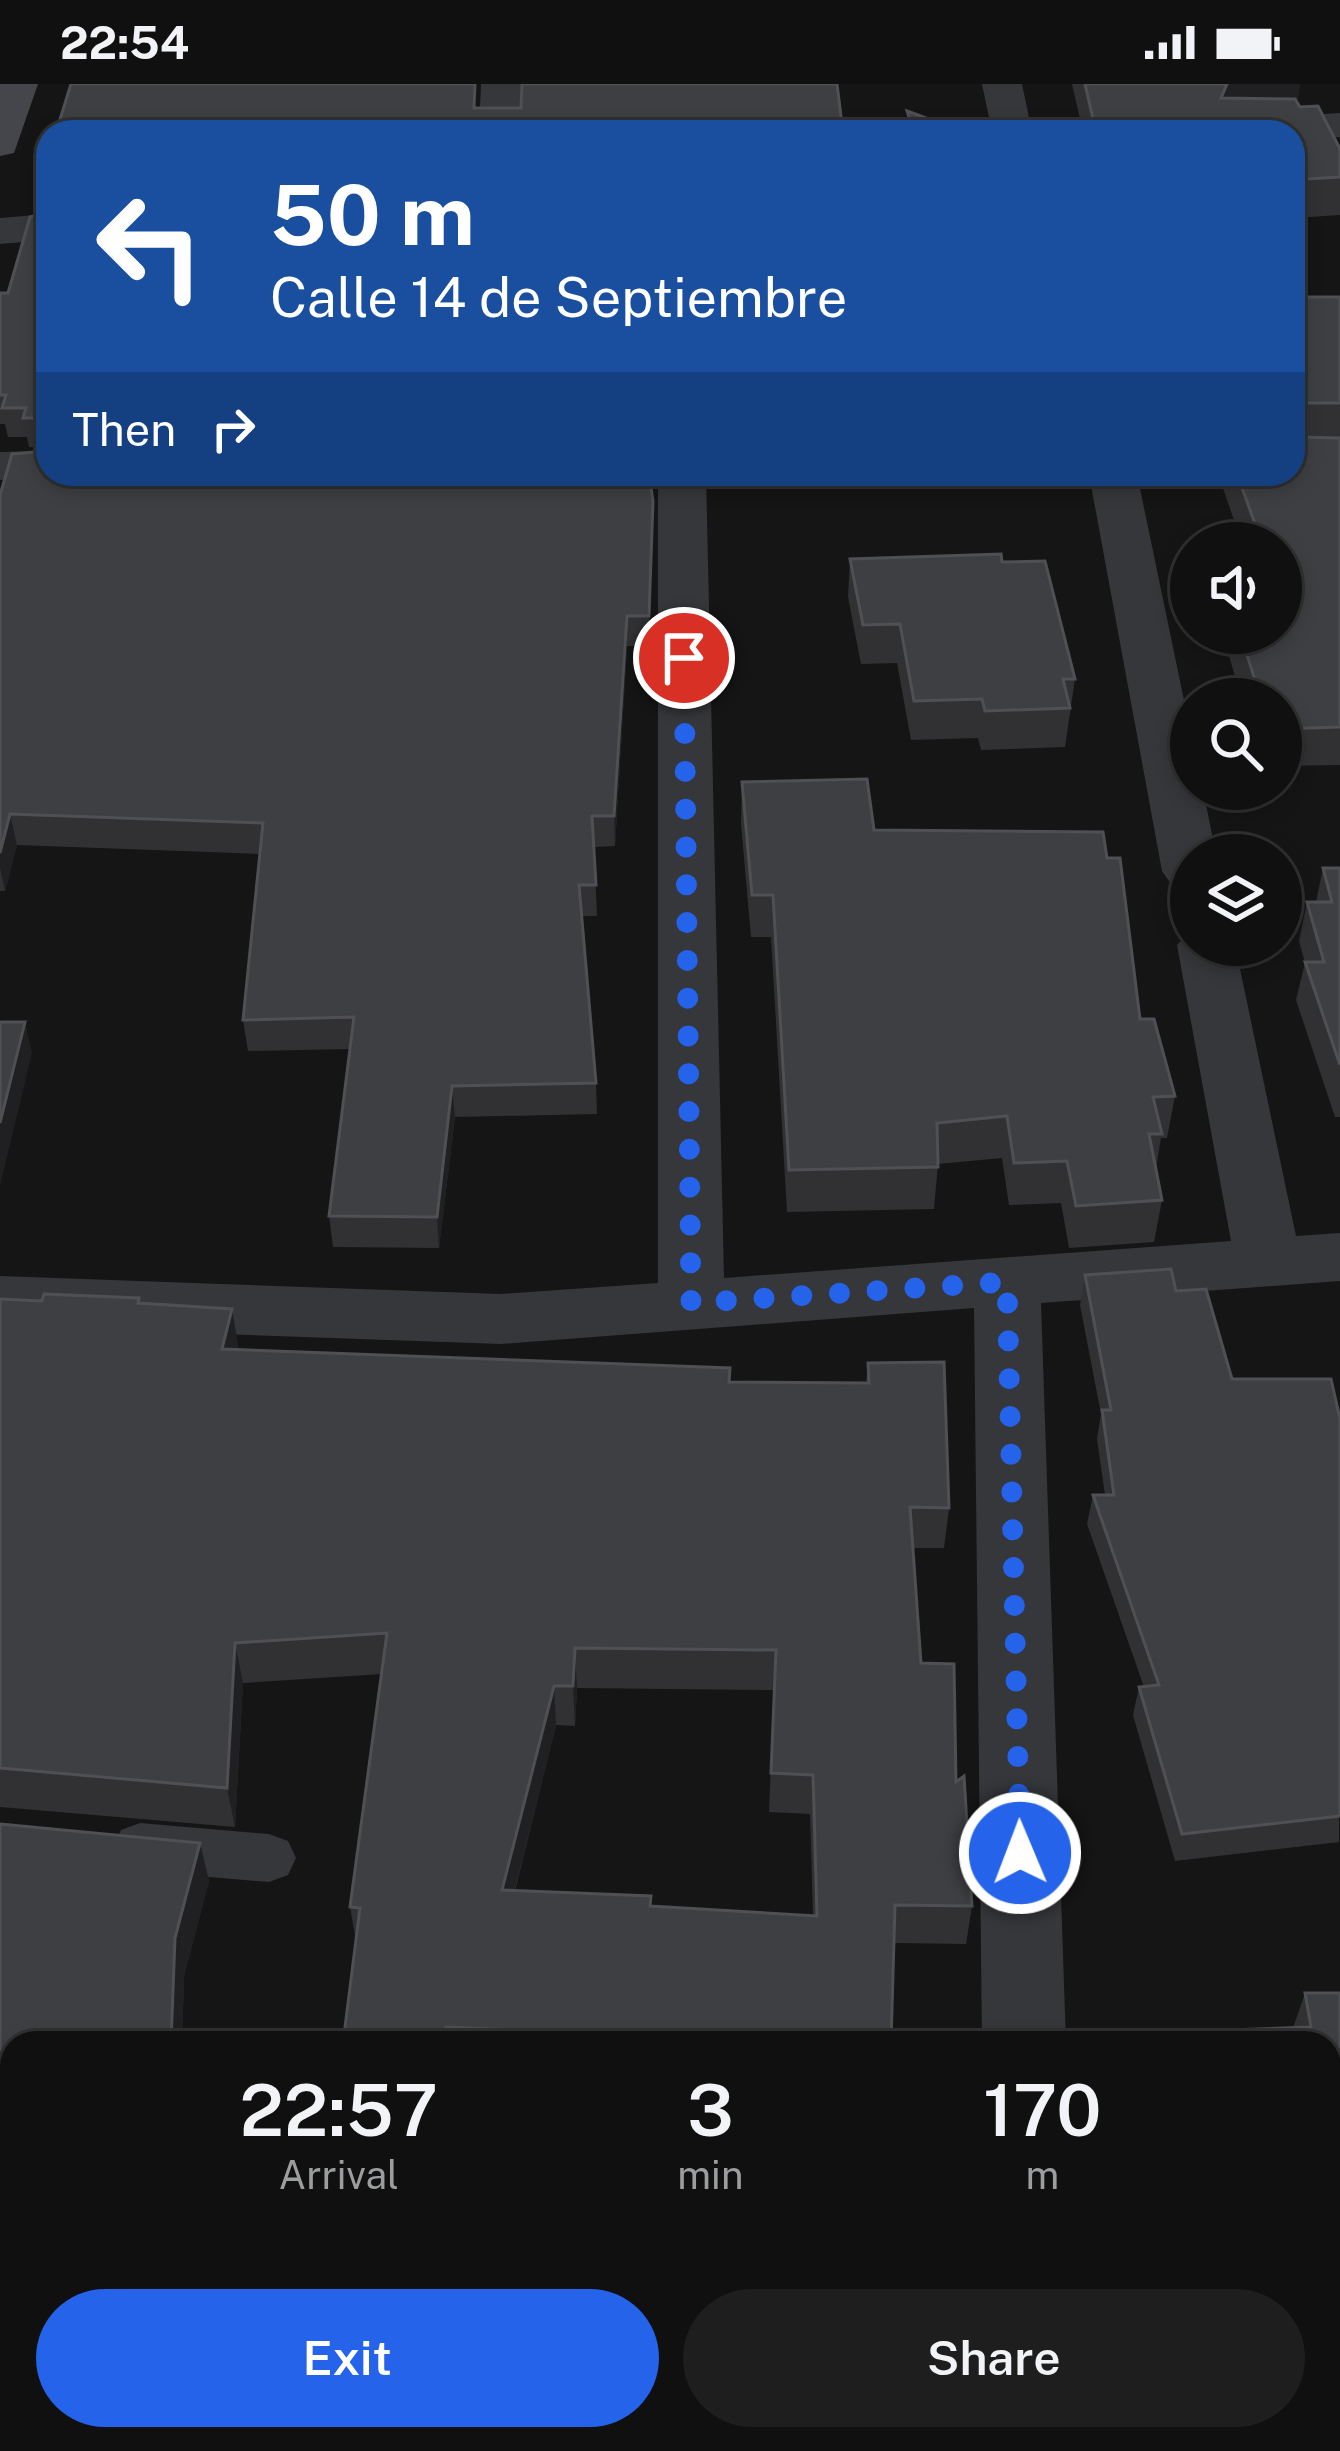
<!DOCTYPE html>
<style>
:root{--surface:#101010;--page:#1e1e1e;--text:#f1f3f6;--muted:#9c9d9f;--line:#303030;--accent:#2563eb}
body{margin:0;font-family:"Public Sans",sans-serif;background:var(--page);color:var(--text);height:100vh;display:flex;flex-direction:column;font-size:45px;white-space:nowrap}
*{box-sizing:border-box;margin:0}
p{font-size:39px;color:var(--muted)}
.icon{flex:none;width:66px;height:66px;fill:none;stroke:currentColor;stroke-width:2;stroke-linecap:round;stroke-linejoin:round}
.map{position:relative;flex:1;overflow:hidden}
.side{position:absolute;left:0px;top:1947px;width:1341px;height:420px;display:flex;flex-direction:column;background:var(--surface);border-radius:36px 36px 0 0;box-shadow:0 6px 18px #0003,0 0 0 3px var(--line)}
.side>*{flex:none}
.guide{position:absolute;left:36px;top:36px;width:1269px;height:366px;border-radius:36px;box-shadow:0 6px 18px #0003,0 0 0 3px var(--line);background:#1a4fa0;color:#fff;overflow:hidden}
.tools{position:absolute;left:1170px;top:438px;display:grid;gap:24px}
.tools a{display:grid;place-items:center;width:132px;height:132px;border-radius:50%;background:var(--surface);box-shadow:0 6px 18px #0003,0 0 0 3px var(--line);font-size:60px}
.pin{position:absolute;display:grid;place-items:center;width:102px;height:102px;color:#fff;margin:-51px;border:6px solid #fff;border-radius:50%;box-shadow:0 3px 12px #0007}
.me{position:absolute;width:132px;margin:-66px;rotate:359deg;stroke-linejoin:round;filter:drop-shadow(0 0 9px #0008)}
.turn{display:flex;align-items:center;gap:42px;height:252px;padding:0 36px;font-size:54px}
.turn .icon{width:156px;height:156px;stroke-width:2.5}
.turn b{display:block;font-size:84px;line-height:102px}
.then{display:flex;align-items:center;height:114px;padding:0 36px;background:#0003;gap:24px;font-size:45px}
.eta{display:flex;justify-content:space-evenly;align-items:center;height:204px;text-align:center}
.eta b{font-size:72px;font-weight:600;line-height:84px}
.action{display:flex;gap:24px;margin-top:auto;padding:24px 36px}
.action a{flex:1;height:138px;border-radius:72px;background:var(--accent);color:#fff;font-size:48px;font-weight:600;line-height:138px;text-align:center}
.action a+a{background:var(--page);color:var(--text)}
.status{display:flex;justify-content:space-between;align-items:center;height:84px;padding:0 60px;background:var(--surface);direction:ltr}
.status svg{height:33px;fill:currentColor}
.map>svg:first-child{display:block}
</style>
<div class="status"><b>22:54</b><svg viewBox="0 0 49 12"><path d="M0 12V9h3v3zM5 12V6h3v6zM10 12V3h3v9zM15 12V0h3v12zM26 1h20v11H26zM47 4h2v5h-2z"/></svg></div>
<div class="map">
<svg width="1340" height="2367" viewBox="0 0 1340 2367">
<rect width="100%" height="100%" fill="#151516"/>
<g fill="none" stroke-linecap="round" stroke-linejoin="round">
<path fill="#36373b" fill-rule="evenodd" d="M140,1739L269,1750L288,1757L296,1774L288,1791L269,1798L140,1787L121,1780L113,1763L121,1746Z"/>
<path fill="#36373b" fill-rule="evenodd" d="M481,0H521L519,48H479Z
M982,0H1022L1032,48H992Z
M1340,29V53L1293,56V48H1218L1224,39L1238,36Z
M48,130V156L0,160V134Z
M48,367V390L65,391L0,396V368Z
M658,390H706L724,1194L1231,1157L1177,861L1191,846V861H1235L1296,1152L1340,1149V1197L1041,1219L1066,1959H982L974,1224L501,1260L0,1242V1192L501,1210L658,1199Z
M1089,390H1137L1191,650V705H1203L1216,771H1191V805L1171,800L1162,787Z
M987,2355H1079V2367H987Z"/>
<path fill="#44464b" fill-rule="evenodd" d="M0,0H38L14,69L0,72Z"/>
</g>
<path fill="#313134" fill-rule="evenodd" d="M1072,0H1300L1297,19L1340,65V131L1293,134V48H1083Z
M907,27L964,48H906Z
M48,74V364L29,363L27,353H8L5,340H0V212L8,209L48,128L45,126L40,98Z
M1293,213H1340V681L1281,682V615H1242L1222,549H1281V459H1242L1218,390H1293Z
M0,411L653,417L649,562H627L615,762L594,763L597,832H582L596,999L597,1030L455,1033L439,1164L333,1163L329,1132L350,965L248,967L243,936L260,770L17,761L5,807H0Z
M850,475L1002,478L1075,595L1065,663L981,666L978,654L911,656L897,579L861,580L848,513Z
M742,698L874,746L1107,774L1140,935L1175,1012L1167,1054H1161L1156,1084L1162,1116L1154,1158L1069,1164L1061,1119L1009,1121L1002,1074L938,1080L934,1125L787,1128L771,853H751L741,740Z
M1323,784H1340V1033H1335L1296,916L1305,879L1299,857L1307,818H1316Z
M1085,1191L1176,1207L1232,1295L1340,1335L1339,1758L1175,1777L1133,1631L1139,1603H1144L1087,1440L1093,1411H1105L1097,1355L1101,1330L1080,1221Z
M139,1214L140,1220L239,1265L729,1298L866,1299L868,1279L949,1424L944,1464H913L921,1579L956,1698L972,1822L966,1860L894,1859L891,1959H343L356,1857L350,1823L382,1590L243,1599L235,1743L0,1723V1215L42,1217ZM577,1604L774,1606L769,1728L810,1730L813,1831L651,1822L515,1807L556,1641L575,1642Z
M0,1740L200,1759L209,1797L184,1892L182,1959H12V2318H0Z
M1305,1909H1340V2270H1329V1959H1113L1115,1950L1293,1944Z"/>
<path fill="#202022" d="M1227,0H1300L1295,28L1221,14Z
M653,417V447L649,562V532Z
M627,532V562L615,762L614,732Z
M10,730L17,761L5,807L0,784V769Z
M25,938L32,969L0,1102V1039Z
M452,1002L455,1033L439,1164L437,1133Z
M232,1225L239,1266L222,1265Z
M235,1559L243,1599L235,1743L227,1704Z
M575,1564L577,1604L575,1642L573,1602Z
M554,1602L556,1641L505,1844L502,1806Z
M200,1759L209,1797L184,1892L182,1959H171L175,1854Z
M516,2355H523L522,2367H514Z"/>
<path fill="#3e3f42" stroke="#4e5054" stroke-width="3" fill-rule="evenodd" d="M71,0H475L474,24H521L522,0H837L843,48H56Z
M1085,0H1227L1221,14L1295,15L1300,23L1318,22L1340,65V93L1293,96V48H1096Z
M907,27L964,48H914Z
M48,74V357L46,334H23L26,324H2L6,311H0V212L1,209H8L30,133L48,128V102L40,98Z
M1293,213H1340V319H1296L1297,353L1340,354V643L1281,645V615H1261L1240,549H1281V459H1262L1237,390H1293Z
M48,367V390H649L653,417L649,532H627L614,732H592L596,801H579L596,999L452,1002L437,1133L329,1132L354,933L243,936L263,739L10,730L0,769V411L12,370Z
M1001,470L1002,478L1045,477L1075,595H1063L1070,624L985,627L982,615L914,617L900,540L863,541L850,475Z
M867,695L874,746L1103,748L1107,774H1120L1140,935H1154L1175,1012L1153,1013L1162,1050H1149L1162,1116L1076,1122L1067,1077L1014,1079L1007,1032L937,1039L938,1083L789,1086L773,811H752L742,698Z
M1323,784H1340V981L1305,878H1324L1307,818H1332Z
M0,938H25L0,1039Z
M1171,1185L1176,1207L1206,1205L1232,1295H1331L1340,1335V1732L1182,1750L1139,1603L1159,1601L1093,1411H1114L1102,1326H1111L1085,1191Z
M44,1210L139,1214L138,1219L232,1225L222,1265L730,1284L729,1298L869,1299L868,1279L944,1278L949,1424L910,1423L921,1579L954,1580L956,1698L964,1692L972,1822L895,1821L891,1959H639V1951L446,1943L443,1959H343L360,1824L350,1823L387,1549L235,1559L227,1704L0,1684V1215L42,1217ZM575,1564L776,1566L771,1689L813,1691L817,1832L650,1822L651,1812L502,1806L554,1602H573Z
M0,1740L200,1759L175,1854L171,1959H12V2286H0Z
M1305,1909H1340V2237H1329V1959H1117L1115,1950L1311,1943Z
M293,2355H516L514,2367H291Z"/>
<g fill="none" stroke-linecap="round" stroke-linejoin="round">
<path stroke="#2563eb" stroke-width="21" stroke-dasharray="0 37.8" d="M684,574L691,1219L1007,1198L1020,1769"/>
</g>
</svg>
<div class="tools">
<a><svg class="icon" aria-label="sound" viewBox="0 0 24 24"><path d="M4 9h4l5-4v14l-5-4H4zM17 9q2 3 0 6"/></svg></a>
<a><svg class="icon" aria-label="search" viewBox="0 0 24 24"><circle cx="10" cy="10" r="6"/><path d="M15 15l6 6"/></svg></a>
<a><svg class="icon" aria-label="layers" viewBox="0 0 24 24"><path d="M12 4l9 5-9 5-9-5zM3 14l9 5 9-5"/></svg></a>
</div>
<div class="pin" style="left:684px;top:574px;background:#d93025"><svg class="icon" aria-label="arrive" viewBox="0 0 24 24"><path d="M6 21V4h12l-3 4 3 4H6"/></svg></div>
<svg class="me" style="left:1020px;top:1769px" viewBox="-20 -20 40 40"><circle r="17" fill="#2563eb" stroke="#fff" stroke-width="3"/><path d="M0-11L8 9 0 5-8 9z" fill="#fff"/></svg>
<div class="guide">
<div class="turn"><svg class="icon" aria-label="left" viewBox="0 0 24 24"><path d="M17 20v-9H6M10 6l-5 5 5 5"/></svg><div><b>50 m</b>Calle 14 de Septiembre</div></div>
<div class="then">Then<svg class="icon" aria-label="right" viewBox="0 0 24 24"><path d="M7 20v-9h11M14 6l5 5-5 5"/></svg></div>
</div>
<section class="side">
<div class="eta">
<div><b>22:57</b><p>Arrival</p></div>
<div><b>3</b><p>min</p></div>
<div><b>170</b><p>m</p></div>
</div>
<div class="action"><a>Exit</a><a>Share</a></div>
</section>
</div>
